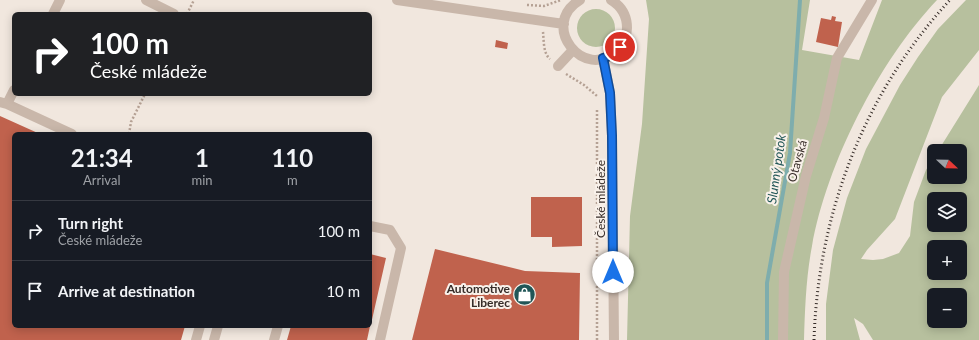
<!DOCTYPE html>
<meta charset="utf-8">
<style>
:root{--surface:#171b24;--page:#20242c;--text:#f1f3f6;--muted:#9ea1a6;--line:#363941}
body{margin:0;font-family:Lato,sans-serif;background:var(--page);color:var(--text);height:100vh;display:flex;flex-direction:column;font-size:15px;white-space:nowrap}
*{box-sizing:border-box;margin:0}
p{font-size:13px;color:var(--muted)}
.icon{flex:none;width:22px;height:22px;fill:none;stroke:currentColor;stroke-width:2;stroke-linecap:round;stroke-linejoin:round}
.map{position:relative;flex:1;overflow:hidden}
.sheet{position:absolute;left:12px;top:132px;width:360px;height:196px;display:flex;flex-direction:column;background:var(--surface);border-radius:6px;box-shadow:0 2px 10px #0003}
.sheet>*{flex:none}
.banner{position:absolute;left:12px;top:12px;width:360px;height:84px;border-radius:6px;box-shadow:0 2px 10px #0003;background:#202124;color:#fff;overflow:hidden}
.needle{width:26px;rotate:112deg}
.fabs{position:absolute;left:927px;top:144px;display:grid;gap:8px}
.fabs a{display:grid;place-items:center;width:40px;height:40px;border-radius:6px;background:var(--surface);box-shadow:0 2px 10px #0003;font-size:20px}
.pin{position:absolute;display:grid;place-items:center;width:34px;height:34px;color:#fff;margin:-17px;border:2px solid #fff;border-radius:50%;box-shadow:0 1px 4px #0007}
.me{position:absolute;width:44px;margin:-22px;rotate:0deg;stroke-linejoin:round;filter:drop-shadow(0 0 3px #0008)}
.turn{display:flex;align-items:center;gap:14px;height:84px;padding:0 12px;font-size:18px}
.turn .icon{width:52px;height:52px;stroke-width:2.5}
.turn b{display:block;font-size:28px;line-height:34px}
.eta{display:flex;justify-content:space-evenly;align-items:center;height:68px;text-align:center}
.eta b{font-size:24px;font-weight:700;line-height:28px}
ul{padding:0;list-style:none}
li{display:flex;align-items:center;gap:12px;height:60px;padding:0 12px;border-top:1px solid var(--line)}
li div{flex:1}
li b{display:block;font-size:15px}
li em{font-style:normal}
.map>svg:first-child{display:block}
</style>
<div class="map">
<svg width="979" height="340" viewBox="0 0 979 340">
<rect width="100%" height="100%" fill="#f1e7de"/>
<path fill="#b7c09e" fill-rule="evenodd" d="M646,0H810L802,50L859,60L882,0H937C879,61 827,163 812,246C806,277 805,309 804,340H627L630,216L642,124L649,19Z
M966,0H979V50L942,97L895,219L867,250L861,259L873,260L883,259L899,253L910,236L914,202L926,170L934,157V177H960V151H938L979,85V340H873L863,324L854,318L860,340H826V304L833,250L847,198L866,149L900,85L918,57L938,29ZM934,199H960V225H934ZM934,247H960V273H934ZM934,295H960V321H934Z
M577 28a19 19 0 1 1 38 0a19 19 0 1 1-38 0Z"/>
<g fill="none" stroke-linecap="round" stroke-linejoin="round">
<path stroke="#7eadad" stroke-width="4" d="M767,340V283L790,153L800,0"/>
</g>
<path fill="#c0624d" d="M832,16L836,17L835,21L842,22L838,47L816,42L821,18L831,20Z
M496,40L508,43L507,49L495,47Z
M0,116L40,134H14V326H185L181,340H0Z
M531,197H582V246L552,247V237H531Z
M435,249L525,271L580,273L579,340H412Z
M370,254L386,258L371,324H370Z
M291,326H370L367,340H287Z"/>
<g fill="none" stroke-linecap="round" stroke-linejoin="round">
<path stroke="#b5a194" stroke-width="2.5" stroke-dasharray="2 2" stroke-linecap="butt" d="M527,5L544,6L561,0
M187,14L194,0
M543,32C544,41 543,53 550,59
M566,74L584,85L597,96V98
M129,134L131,122L145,94
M597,340V109"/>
<path stroke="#c9b7aa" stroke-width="10" d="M146,0L174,14
M397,0L564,24
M580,0C538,25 585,83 617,50C623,44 627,36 627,28C627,16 621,6 611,0
M53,14L60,0
M603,58L610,93L612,136L614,340
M558,66L573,50
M0,102L7,104L14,90
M7,104L72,134
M370,226L390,230L401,248L380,340
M196,340L200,326
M214,340L218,326
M274,340L278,326
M783,340L784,272L806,176L824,118L837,58L872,0"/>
<path stroke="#372d29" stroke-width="3" stroke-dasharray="1 3" stroke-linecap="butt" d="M814,340C818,214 864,93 950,0"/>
</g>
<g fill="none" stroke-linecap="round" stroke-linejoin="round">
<defs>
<path id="route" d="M613,272L612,136L610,93L603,58L610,56L620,47"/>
</defs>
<use href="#route" stroke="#114b97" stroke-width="10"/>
<use href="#route" stroke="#1a73e8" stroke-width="7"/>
</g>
<defs>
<symbol id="shop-disc" viewBox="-11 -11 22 22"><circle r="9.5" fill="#215657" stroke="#f9f1ea"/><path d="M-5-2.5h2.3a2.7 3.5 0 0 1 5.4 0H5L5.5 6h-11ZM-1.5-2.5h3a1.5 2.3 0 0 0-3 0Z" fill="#fff"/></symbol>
</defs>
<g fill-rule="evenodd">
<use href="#shop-disc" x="512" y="282" width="25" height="25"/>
</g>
<g text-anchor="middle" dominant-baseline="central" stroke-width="4" stroke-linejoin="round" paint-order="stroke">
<g font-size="12" fill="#372d29" stroke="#f9f1ea">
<text transform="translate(797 161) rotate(-74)">Otavská</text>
<text transform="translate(600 199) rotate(-90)">České mládeže</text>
</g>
<g font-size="12" font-weight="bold" fill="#372d29" stroke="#f9f1ea" text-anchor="end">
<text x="510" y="288">Automotive<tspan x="510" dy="14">Liberec</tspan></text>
</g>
<g font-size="13" font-style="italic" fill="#215657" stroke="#f9f1ea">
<text transform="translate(776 169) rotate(-82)">Slunný potok</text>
</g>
</g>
</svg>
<div class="fabs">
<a><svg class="needle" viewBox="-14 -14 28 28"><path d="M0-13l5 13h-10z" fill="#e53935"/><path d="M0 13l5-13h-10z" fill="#9ea1a6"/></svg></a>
<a><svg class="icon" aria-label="layers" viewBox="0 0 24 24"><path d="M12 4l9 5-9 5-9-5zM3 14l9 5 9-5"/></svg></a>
<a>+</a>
<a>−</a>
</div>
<div class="pin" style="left:620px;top:47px;background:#d93025"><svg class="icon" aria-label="arrive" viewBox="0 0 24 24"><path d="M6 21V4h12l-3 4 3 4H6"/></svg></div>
<svg class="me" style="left:613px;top:272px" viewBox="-20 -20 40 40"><circle r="19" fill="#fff"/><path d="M0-13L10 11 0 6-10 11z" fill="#1a73e8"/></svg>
<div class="banner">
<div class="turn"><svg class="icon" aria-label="right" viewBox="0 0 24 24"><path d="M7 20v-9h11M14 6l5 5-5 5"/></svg><div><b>100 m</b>České mládeže</div></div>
</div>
<section class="sheet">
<div class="eta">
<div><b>21:34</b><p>Arrival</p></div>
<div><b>1</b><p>min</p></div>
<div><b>110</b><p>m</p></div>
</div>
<ul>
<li><svg class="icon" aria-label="right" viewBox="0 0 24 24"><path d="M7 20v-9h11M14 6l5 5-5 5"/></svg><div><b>Turn right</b><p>České mládeže</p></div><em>100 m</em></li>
<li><svg class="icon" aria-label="arrive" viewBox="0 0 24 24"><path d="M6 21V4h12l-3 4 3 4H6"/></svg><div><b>Arrive at destination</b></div><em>10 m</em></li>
</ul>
</section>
</div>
